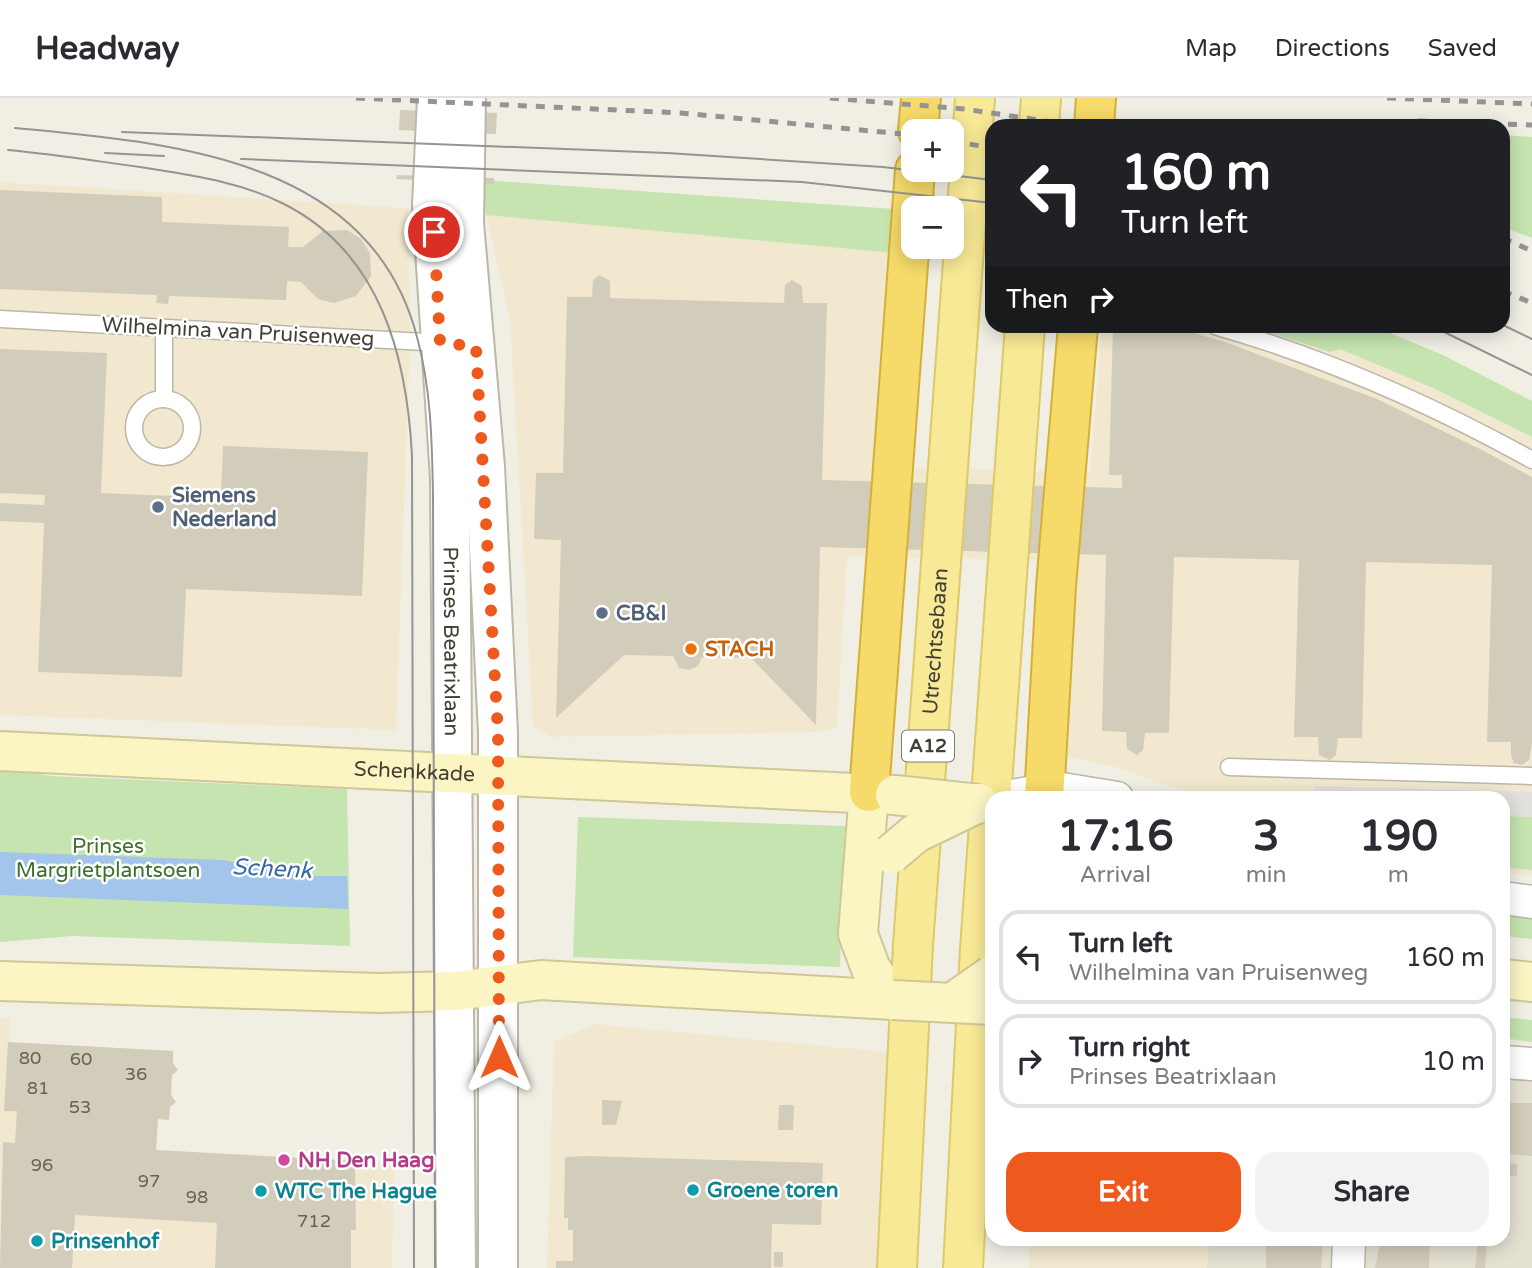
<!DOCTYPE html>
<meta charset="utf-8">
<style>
:root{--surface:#fff;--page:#f2f2f3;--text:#2b2b33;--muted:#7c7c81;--line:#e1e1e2;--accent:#ee591e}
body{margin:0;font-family:"Varela Round",sans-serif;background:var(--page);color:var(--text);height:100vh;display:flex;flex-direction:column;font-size:26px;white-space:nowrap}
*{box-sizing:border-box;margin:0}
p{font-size:23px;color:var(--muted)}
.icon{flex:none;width:38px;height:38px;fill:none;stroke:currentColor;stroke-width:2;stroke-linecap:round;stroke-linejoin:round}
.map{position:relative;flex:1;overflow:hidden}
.details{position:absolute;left:985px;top:693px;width:525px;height:455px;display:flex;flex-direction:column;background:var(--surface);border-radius:21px;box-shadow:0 4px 18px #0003}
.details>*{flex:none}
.guide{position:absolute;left:985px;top:21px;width:525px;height:214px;border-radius:21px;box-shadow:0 4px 18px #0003;background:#202124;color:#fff;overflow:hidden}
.tools{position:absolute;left:901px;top:21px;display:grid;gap:14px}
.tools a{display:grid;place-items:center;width:63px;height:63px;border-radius:14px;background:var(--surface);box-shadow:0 4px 18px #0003;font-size:35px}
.pin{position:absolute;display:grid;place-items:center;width:60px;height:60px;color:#fff;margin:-30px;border:4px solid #fff;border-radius:50%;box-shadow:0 2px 7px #0007}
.me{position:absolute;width:77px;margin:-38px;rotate:0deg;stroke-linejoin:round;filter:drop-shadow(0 0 5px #0008)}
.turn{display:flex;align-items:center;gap:24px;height:147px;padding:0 21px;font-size:32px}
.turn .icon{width:91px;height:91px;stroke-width:2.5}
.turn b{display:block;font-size:49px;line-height:60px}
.then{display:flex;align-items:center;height:66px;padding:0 21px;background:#0003;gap:14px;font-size:26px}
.eta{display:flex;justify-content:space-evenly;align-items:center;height:119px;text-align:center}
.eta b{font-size:42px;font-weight:700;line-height:49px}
.button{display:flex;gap:14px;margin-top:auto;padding:14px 21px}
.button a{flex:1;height:80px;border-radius:21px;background:var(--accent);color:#fff;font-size:28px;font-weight:700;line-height:80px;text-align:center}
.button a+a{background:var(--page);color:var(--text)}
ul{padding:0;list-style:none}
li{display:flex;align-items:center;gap:21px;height:94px;margin:0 14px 10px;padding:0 7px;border:4px solid var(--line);border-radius:21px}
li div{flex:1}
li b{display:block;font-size:26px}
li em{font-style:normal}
header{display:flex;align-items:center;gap:42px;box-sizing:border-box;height:98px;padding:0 35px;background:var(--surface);border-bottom:2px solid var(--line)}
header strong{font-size:33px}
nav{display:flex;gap:38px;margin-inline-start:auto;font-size:24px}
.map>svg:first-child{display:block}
</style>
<header>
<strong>Headway</strong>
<nav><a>Map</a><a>Directions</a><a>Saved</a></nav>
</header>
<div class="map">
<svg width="1532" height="1170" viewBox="0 0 1532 1170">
<rect width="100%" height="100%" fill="#f1efe4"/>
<path fill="#e5e1d2" d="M1503,961L1532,963V1170H1207L1208,1141H1503Z"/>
<path fill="#f2e8d0" d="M0,84L408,110L410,244L396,632L0,617Z
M486,117L905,156L890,369L1090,374L1102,228H1249L1330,254L1340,251L1433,290L1532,339V778L1503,775V700H1203L1112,668L1048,655L1059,463L847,458L837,630L816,634L553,639L533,630L510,222Z
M0,920H10L9,944L173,953V965L178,972L172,978L171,997L176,1004L170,1009L169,1022L158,1021L156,1052L394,1064L392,1170H0Z
M595,926L896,955L892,1170H547L554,943Z
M1029,1141H1208L1207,1170H1029Z"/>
<path fill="#c5e4af" d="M1156,23L1292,28H1155Z
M1503,37L1532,39V140L1503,129Z
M482,82L908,112L905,156L486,117Z
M1249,228H1373L1443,257L1532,303V339L1433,290L1340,251L1330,254Z
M0,669L50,678L347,691L350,848L72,838L0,844Z
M1503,718L1532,719V772L1503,769Z
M578,719L845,728L840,869L573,859Z
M1503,812L1532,815V841L1503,838Z
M1503,919L1532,922V944L1503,940Z"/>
<path fill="#e2e0dc" d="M1314,688L1532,694V719L1503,718V700H1314Z"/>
<path fill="#a3c4eb" d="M0,754L222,762L316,778H347L348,811L0,797Z"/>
<path fill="#d2ccba" d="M400,12L497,15L496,36L399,32Z
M397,77L494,80V86L396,81Z
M0,92L162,99V124L289,129L288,149H303L323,133L347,132L361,141L370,155L371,178L356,198L334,205L318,201L301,184L287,183L286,202L169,198L168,206L156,205L157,197L0,191Z
M599,177L610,183V200L784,205L785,187L792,182L802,188L803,205H827L822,382L1122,390V377H1109L1113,228H1169L1225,244L1377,301L1484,353L1532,379V645L1529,662L1522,667L1514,665L1511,658V644H1487L1492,467L1366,464L1362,640H1338L1336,657L1330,662L1319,657L1318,639H1294L1299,462L1174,459L1169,635H1145L1143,652L1137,657L1127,651L1126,634L1102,633L1106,457L820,449L816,627L751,560L702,559L698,568L689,572L679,570L673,558L624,557L556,620L561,442L534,441L536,375H563L567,199H592L593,182Z
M0,251L107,255L101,395L221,400L223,348L368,354L362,498L186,491L182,579L38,574L44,425L0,423V405L44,407L45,397L0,395Z
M8,944L173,953V965L178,972L172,977L171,997L176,1004L170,1009L169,1022L158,1021L156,1052L355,1063L356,1132H351V1170H215L217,1125L75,1117L72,1170H0L3,1044L15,1045L17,1013H4Z
M602,1002L622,1003L616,1027H602Z
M1503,1005H1532V1058L1503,1056Z
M779,1007H794L793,1032H778Z
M587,1058L823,1065L821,1127L772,1126L771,1170H556V1163H573V1132H568V1120H564L565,1059Z
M1507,1065L1517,1066V1078H1507Z
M1266,1141H1323L1321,1170H1266Z
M1381,1141H1430L1429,1170H1375Z
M1478,1141L1487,1142L1485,1170H1475Z
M774,1154H783V1169H774Z"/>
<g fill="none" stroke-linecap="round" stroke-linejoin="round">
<defs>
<path id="service" d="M0,221L443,245
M1215,228C1326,260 1431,306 1532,362
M164,230V300
M134 330a29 29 0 1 1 58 0a29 29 0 1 1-58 0Z
M1229,669L1532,678"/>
<path id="minor" d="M1001,700L1056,690L1117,700
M1503,800L1532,804
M1503,964L1532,966
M1348,1170L1349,1141"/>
<g id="tertiary">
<path id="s1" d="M437,0L432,107L450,380L456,1170"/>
<path d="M466,0L464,125L485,369L498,635V1170"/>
</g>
<g id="secondary">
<path id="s2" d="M0,653L895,697"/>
<path d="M869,694L858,836L871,871L893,902"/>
<path d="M1503,881L1532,884"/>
<path d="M0,883L378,895L456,893L541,882L893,902"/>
</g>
<g id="primary">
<path d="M1039,28L1041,0"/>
<path id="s3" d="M897,1170L913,847L975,0"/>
<path d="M963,1170L980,851L1025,228"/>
</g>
<path id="motorway" d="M1094,28L1096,0
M918,33L921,0
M869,694L915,72
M1044,700L1056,488L1078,228"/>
</defs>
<use href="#service" stroke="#bcb7a7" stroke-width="19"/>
<use href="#minor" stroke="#bcb7a7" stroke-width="35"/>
<use href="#tertiary" stroke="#bcb7a7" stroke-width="42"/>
<use href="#secondary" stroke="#cfc796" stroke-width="42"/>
<use href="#primary" stroke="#dcc967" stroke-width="42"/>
<use href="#motorway" stroke="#d4b03b" stroke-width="42"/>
<use href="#service" stroke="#fff" stroke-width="16"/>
<use href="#minor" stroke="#fff" stroke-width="32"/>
<use href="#tertiary" stroke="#fff" stroke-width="38"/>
<use href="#secondary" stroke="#fbf5c4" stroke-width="38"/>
<use href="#primary" stroke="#f8e996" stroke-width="38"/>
<use href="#motorway" stroke="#f6da6a" stroke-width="38"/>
<path stroke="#949494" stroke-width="2" d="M15,30C168,45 370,58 417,239C431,290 432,343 433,396L435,1170
M122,34L667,55L883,69L992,82
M8,52C52,56 96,63 140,69C189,77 239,83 284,106C381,155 407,259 412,358L414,1170
M105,55L164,58
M241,61L802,84L992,105
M1503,227L1532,241
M1432,228L1532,277"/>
<path stroke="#949494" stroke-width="5" stroke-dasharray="9 9" stroke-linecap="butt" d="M356,0L681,15L914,37
M830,0L964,11L1079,28
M1387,0L1532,6
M1418,23L1532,27
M952,43L992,50
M1503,140L1532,153
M1503,193L1532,205"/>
<defs>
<path id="secondary-bridge" d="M895,697L979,706
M891,756L916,735L978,705
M893,902L992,907
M952,905L992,877"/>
</defs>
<use href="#secondary-bridge" stroke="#cfc796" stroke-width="42" stroke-linecap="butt"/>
<use href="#secondary-bridge" stroke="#fbf5c4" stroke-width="38"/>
</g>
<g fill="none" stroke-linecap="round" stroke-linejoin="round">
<path stroke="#ee591e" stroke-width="12" stroke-dasharray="0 21.6" d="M434,134L440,244L476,249L498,635L499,959"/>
</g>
<g fill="#5c6f8a" stroke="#fff" stroke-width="2.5">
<circle cx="158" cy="409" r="7"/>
<circle cx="602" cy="515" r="7"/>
</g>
<circle fill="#e8710a" stroke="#fff" stroke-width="2.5" cx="691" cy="551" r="7"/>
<circle fill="#d1479c" stroke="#fff" stroke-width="2.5" cx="284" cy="1062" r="7"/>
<g fill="#0f9aa8" stroke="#fff" stroke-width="2.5">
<circle cx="693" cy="1092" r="7"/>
<circle cx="261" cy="1093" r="7"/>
<circle cx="37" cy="1143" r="7"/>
</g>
<g text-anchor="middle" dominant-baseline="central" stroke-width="5" stroke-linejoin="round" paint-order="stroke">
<g font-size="18" fill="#676256">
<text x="30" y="960">80</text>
<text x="81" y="961">60</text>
<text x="136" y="976">36</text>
<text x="38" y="990">81</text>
<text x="80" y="1009">53</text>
<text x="42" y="1067">96</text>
<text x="149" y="1083">97</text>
<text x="197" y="1099">98</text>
<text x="314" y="1123">712</text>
</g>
<rect fill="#fff" stroke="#7b7971" stroke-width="2" x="902" y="632.5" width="52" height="31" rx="5"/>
<g font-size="19" font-weight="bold" fill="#433f34">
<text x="928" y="648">A12</text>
</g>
<g font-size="21" fill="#433f34" stroke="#fff">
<text transform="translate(238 234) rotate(3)">Wilhelmina van Pruisenweg</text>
<text stroke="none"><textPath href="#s1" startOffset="544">Prinses Beatrixlaan</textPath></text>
<text stroke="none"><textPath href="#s3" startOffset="628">Utrechtsebaan</textPath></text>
<text stroke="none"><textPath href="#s2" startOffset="415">Schenkkade</textPath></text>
</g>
<g font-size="21" font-weight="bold" fill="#4e5e75" stroke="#fff" text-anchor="start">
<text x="172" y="397">Siemens<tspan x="172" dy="24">Nederland</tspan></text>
<text x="616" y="515">CB&amp;I</text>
</g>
<g font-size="21" font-weight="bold" fill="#c56008" stroke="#fff" text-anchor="start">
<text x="705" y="551">STACH</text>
</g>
<g font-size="21" fill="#3c712b" stroke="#fff">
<text x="108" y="748">Prinses<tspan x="108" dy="24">Margrietplantsoen</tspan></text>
</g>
<g font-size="21" font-weight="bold" fill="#b23c85" stroke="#fff" text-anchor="start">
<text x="298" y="1062">NH Den Haag</text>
</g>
<g font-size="21" font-weight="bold" fill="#0d838f" stroke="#fff" text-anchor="start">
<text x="707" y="1092">Groene toren</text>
<text x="275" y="1093">WTC The Hague</text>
<text x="51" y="1143">Prinsenhof</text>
</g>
<g font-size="23" font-style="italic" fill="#3468a8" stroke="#fff">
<text transform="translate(272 771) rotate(3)">Schenk</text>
</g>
</g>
</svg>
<div class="tools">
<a>+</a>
<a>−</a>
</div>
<div class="pin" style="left:434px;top:134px;background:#d93025"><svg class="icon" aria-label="arrive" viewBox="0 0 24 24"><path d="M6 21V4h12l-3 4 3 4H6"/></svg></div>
<svg class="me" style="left:499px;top:959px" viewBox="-20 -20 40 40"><path d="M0-17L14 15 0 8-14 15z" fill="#ee591e" stroke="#fff" stroke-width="4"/></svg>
<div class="guide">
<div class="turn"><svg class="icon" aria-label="left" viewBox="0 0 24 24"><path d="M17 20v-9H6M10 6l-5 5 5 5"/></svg><div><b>160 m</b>Turn left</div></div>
<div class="then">Then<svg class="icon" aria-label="right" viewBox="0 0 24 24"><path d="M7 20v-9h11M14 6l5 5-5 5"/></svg></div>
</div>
<section class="details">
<div class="eta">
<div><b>17:16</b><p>Arrival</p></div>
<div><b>3</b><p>min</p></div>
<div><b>190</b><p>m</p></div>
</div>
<ul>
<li><svg class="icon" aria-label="left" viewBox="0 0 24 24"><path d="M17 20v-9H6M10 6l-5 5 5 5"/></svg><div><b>Turn left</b><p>Wilhelmina van Pruisenweg</p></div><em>160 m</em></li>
<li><svg class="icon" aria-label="right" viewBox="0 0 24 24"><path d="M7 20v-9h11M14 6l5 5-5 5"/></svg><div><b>Turn right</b><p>Prinses Beatrixlaan</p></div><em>10 m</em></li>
</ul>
<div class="button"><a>Exit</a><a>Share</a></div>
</section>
</div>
